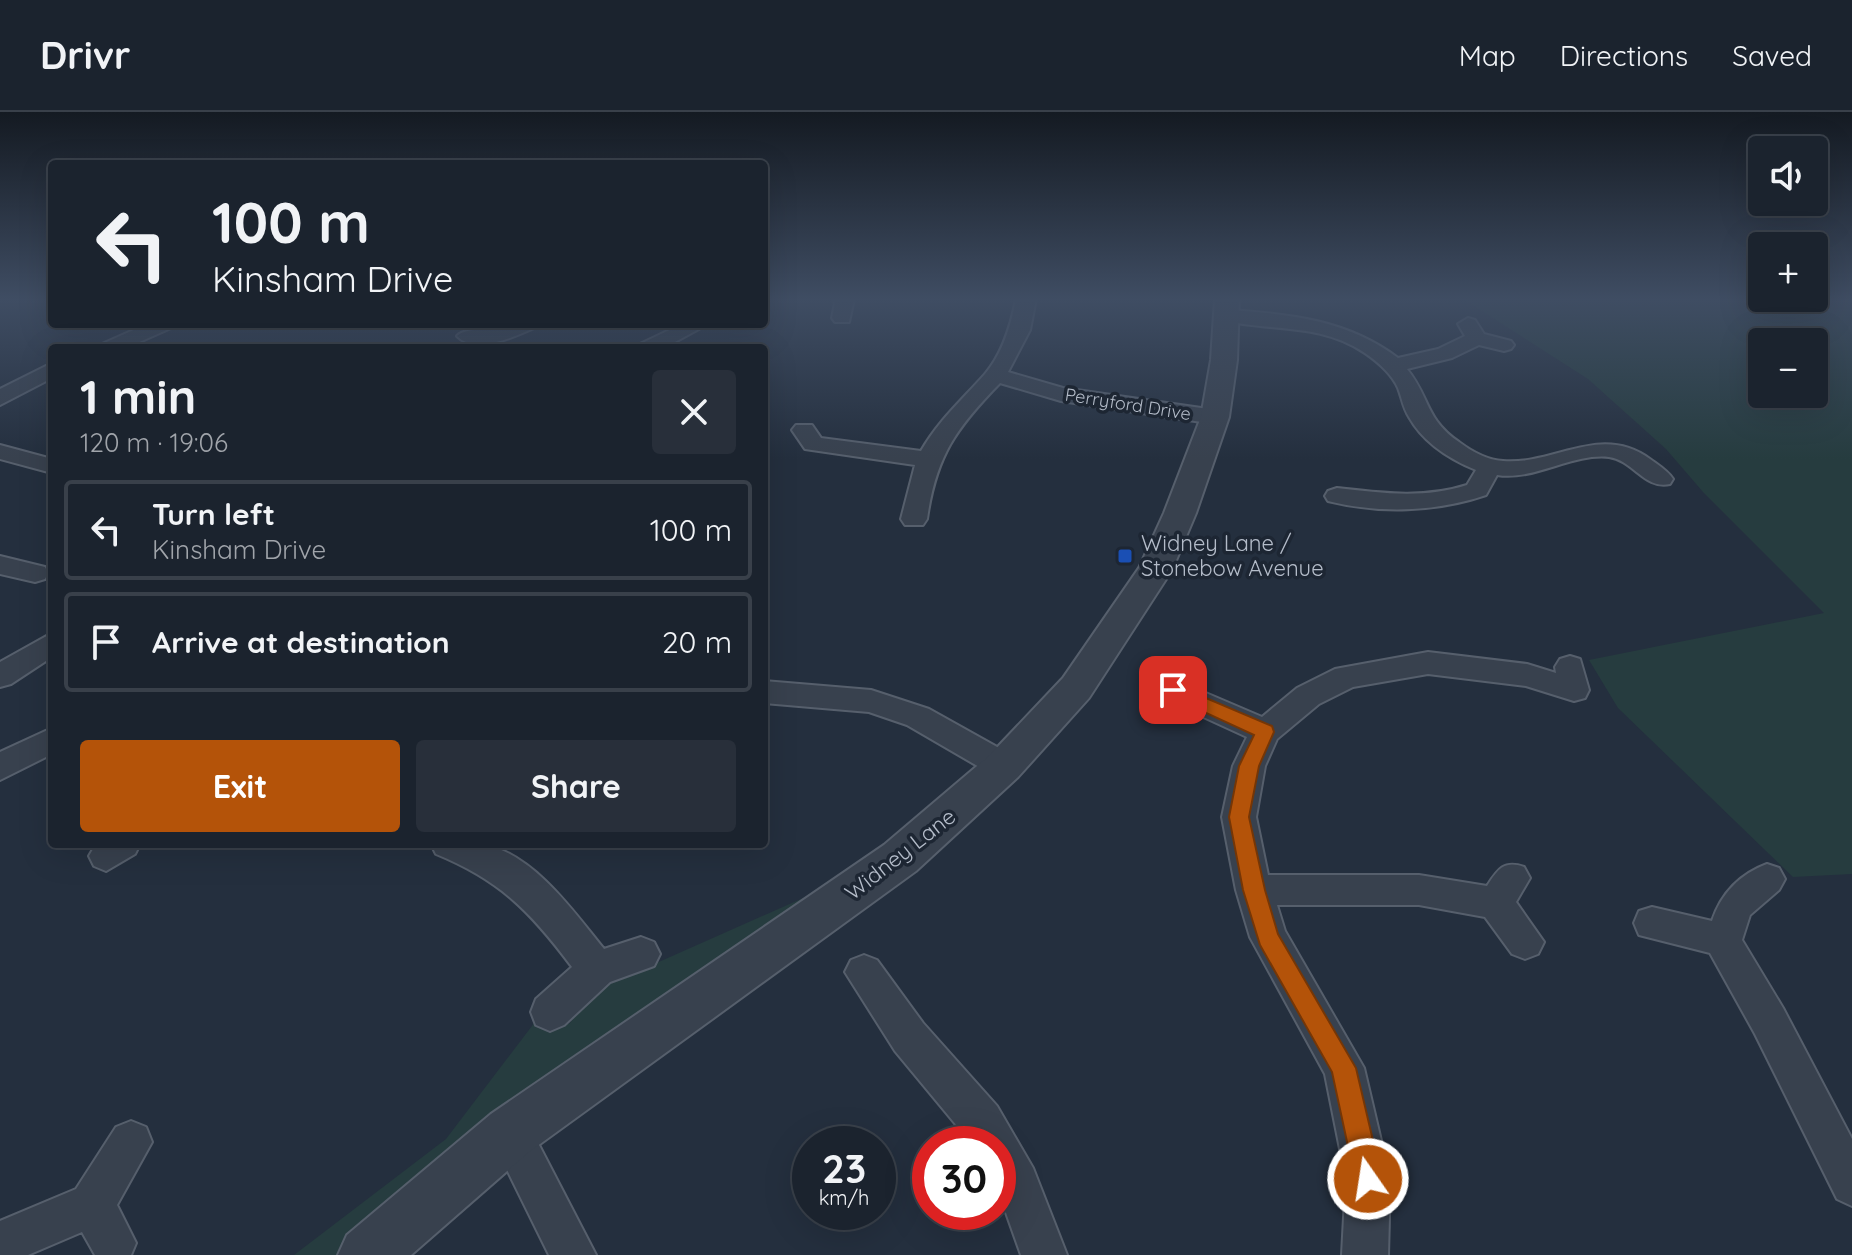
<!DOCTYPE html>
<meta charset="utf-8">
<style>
:root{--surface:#1b232e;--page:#282f3a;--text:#f1f3f6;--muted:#a0a4aa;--line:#39404a;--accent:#b45309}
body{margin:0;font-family:Quicksand,sans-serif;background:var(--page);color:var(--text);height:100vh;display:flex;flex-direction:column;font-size:30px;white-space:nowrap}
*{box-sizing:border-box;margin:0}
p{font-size:26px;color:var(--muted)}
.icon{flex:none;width:44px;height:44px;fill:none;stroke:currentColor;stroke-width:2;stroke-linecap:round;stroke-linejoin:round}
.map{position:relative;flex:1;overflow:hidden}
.side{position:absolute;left:48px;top:232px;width:720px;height:504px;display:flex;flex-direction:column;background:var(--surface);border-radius:8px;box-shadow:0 8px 32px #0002,0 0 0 2px var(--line)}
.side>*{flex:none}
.hud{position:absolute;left:48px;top:48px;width:720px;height:168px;border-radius:8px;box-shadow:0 8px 32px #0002,0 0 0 2px var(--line);background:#1b232e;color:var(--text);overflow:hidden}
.buttons{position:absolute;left:1748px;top:24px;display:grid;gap:16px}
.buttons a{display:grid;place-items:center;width:80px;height:80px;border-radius:8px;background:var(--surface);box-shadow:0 8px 32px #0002,0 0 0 2px var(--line);font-size:40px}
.speed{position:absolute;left:792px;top:1014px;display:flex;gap:16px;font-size:40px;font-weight:700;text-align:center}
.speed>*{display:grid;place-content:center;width:104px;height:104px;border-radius:50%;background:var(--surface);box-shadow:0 8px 32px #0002,0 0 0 2px var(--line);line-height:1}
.speed small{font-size:20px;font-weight:400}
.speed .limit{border:12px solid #d22;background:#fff;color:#111}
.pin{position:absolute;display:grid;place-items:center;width:68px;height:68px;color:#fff;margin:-34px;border-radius:16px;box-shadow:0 4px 12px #0006}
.me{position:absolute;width:88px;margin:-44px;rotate:347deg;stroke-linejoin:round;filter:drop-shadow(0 0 6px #0008)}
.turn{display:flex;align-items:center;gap:28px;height:168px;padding:0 32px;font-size:36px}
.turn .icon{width:104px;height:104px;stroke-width:2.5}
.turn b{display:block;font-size:56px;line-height:68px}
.round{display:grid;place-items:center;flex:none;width:84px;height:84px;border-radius:8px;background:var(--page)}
.head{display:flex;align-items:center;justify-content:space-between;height:136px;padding:0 32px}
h1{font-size:48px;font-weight:700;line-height:60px}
.action{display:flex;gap:16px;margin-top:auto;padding:16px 32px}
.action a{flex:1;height:92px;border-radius:8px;background:var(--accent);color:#fff;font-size:32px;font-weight:700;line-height:92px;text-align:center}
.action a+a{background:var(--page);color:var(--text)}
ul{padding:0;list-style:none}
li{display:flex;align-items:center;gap:24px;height:100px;margin:0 16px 12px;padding:0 16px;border:4px solid var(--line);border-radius:8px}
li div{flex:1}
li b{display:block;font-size:30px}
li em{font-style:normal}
header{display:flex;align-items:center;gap:48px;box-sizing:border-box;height:112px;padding:0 40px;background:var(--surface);border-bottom:2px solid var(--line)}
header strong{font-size:38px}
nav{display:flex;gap:44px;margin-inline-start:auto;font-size:28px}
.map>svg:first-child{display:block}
</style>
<header>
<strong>Drivr</strong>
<nav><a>Map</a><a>Directions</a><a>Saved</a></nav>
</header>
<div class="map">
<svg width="1852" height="1143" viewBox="0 0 1852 1143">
<rect width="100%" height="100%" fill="#242f3e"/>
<path fill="#263c3f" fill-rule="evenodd" d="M1463,187H1852V762L1793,765L1618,596L1589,548L1824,501L1703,380L1666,337L1588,267ZM1814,230V282H1762V230Z
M846,767L350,1143H294L446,1027L538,906L569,912L598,877Z"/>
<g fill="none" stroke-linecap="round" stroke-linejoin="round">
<defs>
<path id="minor" d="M833,187H854L849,210H835L832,206L835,191Z
M1016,187H1036L1030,218L1008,260L1063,276L1215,298L1223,300L1226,305L1223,310L1215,312L1061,289L1000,271C956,316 936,344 927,407L923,413H905L901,407L915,353L805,337L792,318L796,313H812L821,326L921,339C938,309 962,288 985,262C1003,241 1011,213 1016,187Z
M1229,198C1290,202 1348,208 1398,246L1438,237L1465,224L1458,212L1468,206L1475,208L1484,222L1511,229L1514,233L1511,237L1504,239L1479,233L1452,246L1407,257C1430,285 1425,307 1459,330C1471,339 1487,348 1503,349C1556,353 1600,311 1650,347C1658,353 1668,359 1673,367L1670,372C1645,378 1633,348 1609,345C1571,341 1535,369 1497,363L1486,383C1436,400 1380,402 1328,389L1325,384L1328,379L1337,376C1381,381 1424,387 1467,373L1476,358C1449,347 1423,330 1409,305C1403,296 1402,286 1398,276C1392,262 1378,250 1365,241C1319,210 1271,220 1222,208L1219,204L1222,200Z
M147,212H174L171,216L126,236H99L102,232Z
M511,212H537L534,216C514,225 475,243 457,224C467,214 493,220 511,212Z
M682,212H708L664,236H637L640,232Z
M52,251V266L0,293V277Z
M0,333L52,347V361L0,347Z
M0,444L45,455L48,461L45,467L35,470L0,462Z
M52,521V545L11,572L0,575V550Z
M1428,540L1527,552L1556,561L1555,555L1560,547L1570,544L1580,547L1589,578L1585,586L1574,589L1526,574L1428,562L1353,575L1319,592L1277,627L1265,654L1256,705L1268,763H1419L1487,774C1498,757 1504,748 1524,755L1530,766L1516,790L1544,830L1538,842L1525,847L1512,842L1485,805L1419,793H1277L1285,819L1364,956L1390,1067L1388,1143H1342L1346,1067L1325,962L1250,825L1236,778L1222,705L1233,654L1247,625L1162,586L1158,578L1162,570L1173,567L1262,605L1297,576L1335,557Z
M764,569L871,578L929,597L1015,645L1020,654L1015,663L1004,667L993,663L907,613L869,600L764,591Z
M52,616V642L0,668V640Z
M96,732H140L135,742L106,759L94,754L89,744Z
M431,732C448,732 471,728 488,733C537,747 573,799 604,837L641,825L654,830L660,842L654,854L610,870L564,913L550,919L536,913L531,900L536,887L572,855C531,800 500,768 436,742Z
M1767,752L1779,756L1785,767L1779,778L1750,803L1742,828L1783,896L1852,1027V1094L1837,1087L1755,922L1710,841L1639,823L1634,811L1639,799L1652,795L1712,809C1721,782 1740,762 1767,752Z
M864,843L877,848L923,911L997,994L1033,1056L1067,1143H1021L998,1078V1032H972L895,939L845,860L851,848Z
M510,1000L525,1006L596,1143H549L489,1021L495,1006Z
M131,1009L146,1015L152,1030L117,1093L136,1131L131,1143H95L82,1120L28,1143H0V1109L76,1077L116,1015Z"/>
<path id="tertiary" d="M1215,187H1239L1237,248L1229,305L1196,401L1172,458L1089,586L1018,665L916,759L529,1040L411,1143H338L347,1123L491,1002L884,733L990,643L1063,566L1139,456L1164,401L1201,305L1211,248Z"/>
</defs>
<use href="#minor" stroke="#565f6c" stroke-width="4"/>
<use href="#tertiary" stroke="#565f6c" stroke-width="4"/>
<use href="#minor" fill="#38414e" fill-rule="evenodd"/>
<use href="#tertiary" fill="#38414e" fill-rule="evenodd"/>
</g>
<linearGradient id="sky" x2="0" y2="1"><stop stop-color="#141a22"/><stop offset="0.54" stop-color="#3f4d63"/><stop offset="1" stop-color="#3f4d63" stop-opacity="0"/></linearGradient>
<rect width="1852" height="347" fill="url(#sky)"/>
<path fill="#b45309" stroke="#753606" stroke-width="2" d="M1173,572L1272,614L1274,620L1259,654L1249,705L1265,778L1278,822L1356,956L1382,1067L1378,1076L1368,1080L1359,1076L1355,1067L1332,960L1260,833L1243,778L1229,705L1239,654L1254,623L1167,583L1164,578Z"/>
<rect fill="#1a4fb4" stroke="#1d2633" stroke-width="3" x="1117" y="436" width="16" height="16" rx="4"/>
<g text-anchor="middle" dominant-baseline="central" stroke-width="7" stroke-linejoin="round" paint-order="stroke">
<g font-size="18" fill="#b4bcc9" stroke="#1d2633">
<text transform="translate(1128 292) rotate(9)">Perryford Drive</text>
</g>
<g font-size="22" fill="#b4bcc9" stroke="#1d2633" text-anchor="start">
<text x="1141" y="431">Widney Lane /<tspan x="1141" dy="25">Stonebow Avenue</tspan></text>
</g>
<g font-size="22" fill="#b4bcc9" stroke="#1d2633">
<text transform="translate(900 742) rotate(-38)">Widney Lane</text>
</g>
</g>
</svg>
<div class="buttons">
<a><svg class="icon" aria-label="sound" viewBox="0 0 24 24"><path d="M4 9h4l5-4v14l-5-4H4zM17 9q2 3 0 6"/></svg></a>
<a>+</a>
<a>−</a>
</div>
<div class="speed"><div>23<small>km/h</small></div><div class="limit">30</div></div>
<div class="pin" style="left:1173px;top:578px;background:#d93025"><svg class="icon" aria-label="arrive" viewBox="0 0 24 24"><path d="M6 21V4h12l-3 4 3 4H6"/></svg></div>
<svg class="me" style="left:1368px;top:1067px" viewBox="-20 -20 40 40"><circle r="17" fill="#b45309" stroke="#fff" stroke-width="3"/><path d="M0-11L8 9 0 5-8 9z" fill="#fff"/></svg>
<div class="hud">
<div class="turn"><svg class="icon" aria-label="left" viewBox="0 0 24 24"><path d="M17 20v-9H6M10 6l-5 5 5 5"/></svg><div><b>100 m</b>Kinsham Drive</div></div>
</div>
<section class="side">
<div class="head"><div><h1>1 min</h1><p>120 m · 19:06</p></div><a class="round"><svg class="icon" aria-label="close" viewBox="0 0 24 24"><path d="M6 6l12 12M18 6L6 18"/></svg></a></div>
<ul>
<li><svg class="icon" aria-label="left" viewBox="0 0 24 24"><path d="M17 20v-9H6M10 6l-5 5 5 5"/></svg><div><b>Turn left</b><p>Kinsham Drive</p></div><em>100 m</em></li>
<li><svg class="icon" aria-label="arrive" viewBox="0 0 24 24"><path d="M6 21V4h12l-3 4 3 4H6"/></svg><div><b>Arrive at destination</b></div><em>20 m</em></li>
</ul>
<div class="action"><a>Exit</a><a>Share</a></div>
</section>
</div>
